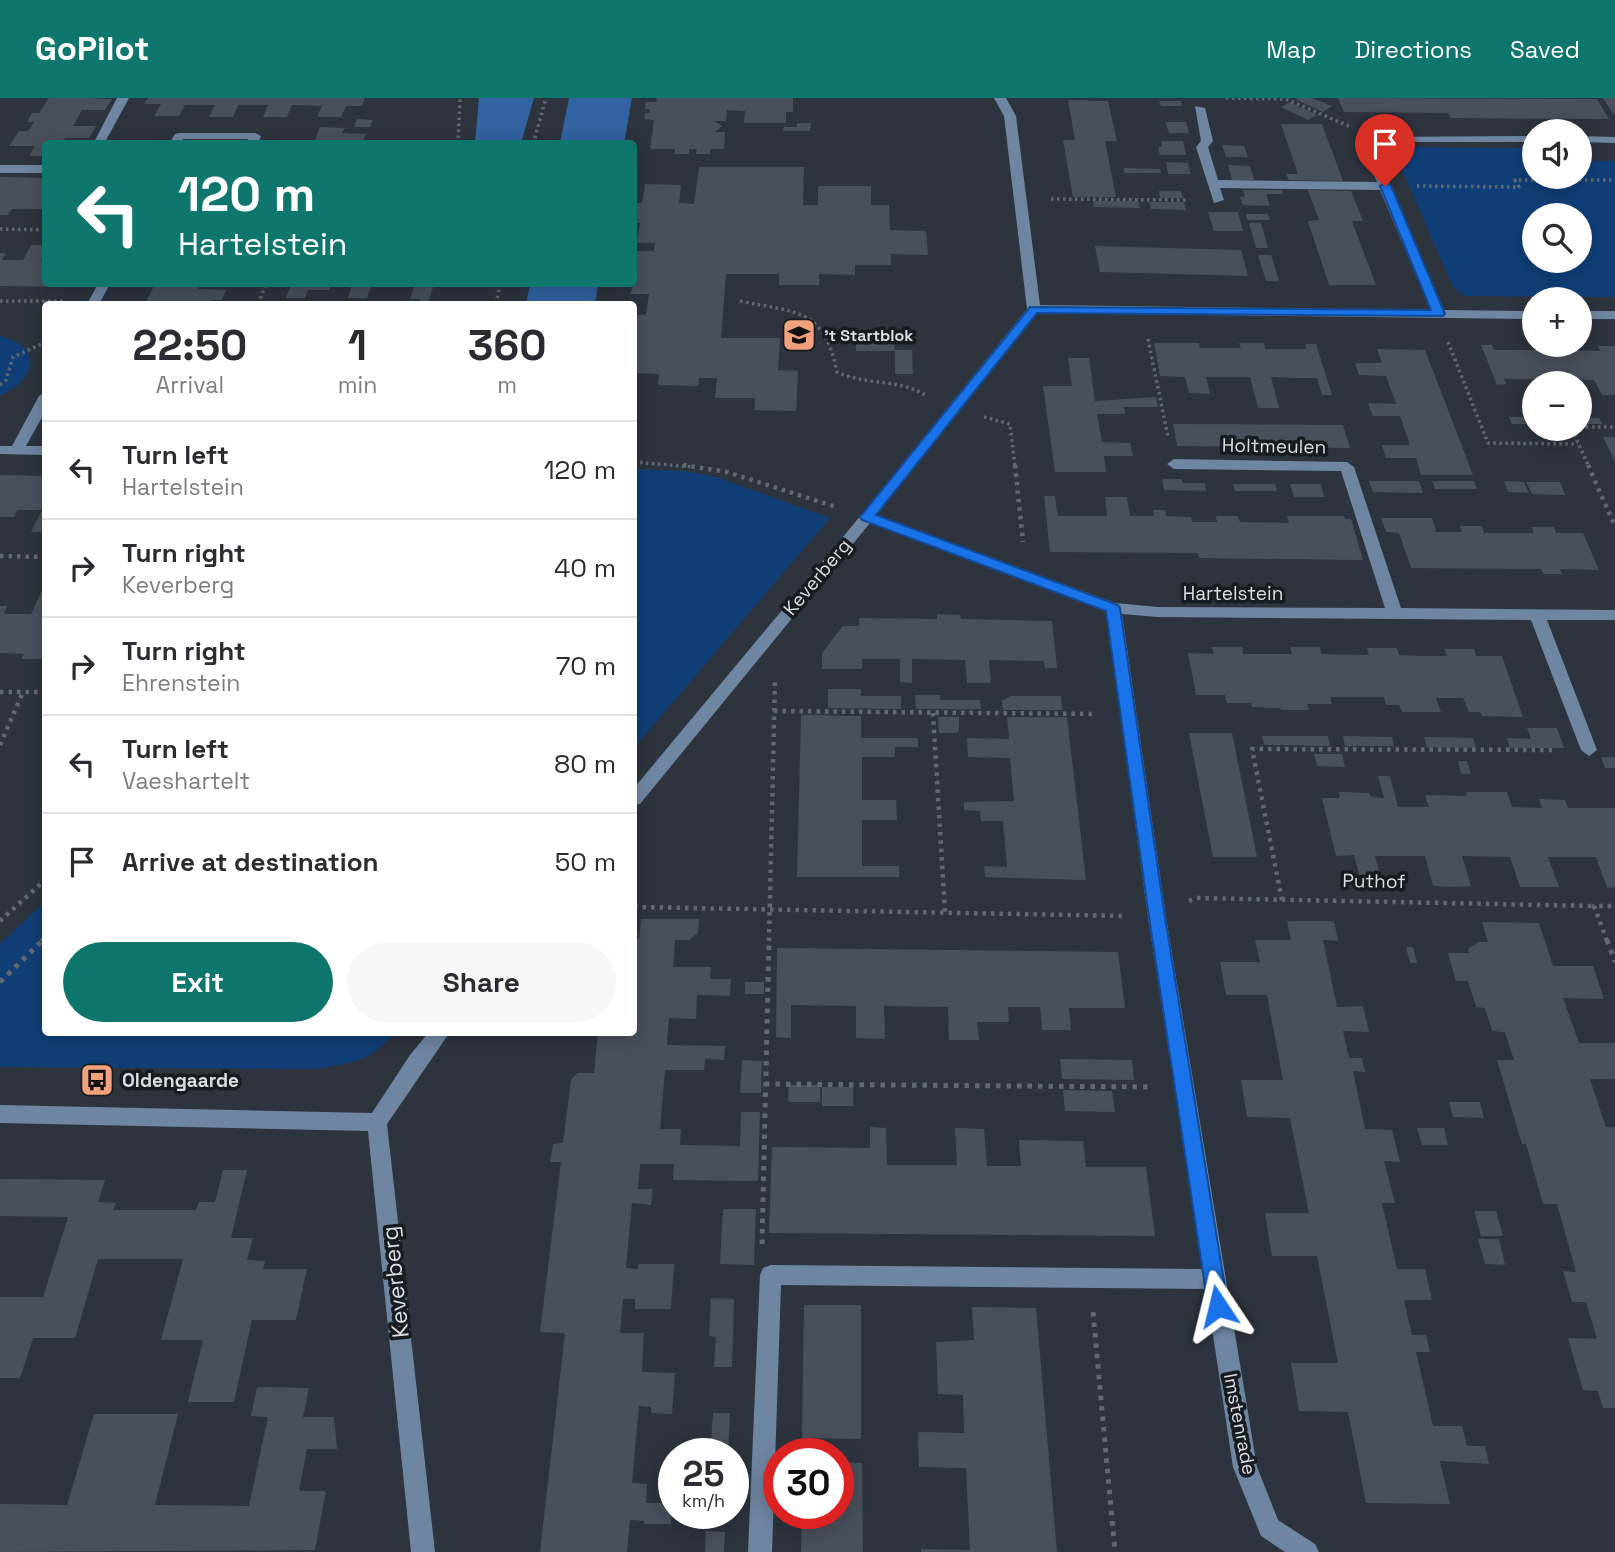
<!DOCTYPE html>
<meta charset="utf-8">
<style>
:root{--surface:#fff;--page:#f7f7f7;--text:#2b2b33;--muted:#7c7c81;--line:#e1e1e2;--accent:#0f766e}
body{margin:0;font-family:"Space Grotesk",sans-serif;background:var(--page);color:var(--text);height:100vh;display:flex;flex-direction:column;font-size:26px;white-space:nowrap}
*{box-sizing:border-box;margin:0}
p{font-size:23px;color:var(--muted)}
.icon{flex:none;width:38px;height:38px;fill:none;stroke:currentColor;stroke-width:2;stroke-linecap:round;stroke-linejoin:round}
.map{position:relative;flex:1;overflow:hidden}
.sheet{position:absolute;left:42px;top:203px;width:595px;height:735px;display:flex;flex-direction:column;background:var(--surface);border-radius:7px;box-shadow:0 4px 18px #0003}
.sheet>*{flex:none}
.top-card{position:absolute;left:42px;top:42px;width:595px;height:147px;border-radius:7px;box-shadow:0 4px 18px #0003;background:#0f766e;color:#fff;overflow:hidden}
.buttons{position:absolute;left:1522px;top:21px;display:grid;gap:14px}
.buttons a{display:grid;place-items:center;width:70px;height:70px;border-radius:50%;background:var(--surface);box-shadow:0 4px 18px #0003;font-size:35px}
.speed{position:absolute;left:658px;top:1340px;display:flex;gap:14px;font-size:35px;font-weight:700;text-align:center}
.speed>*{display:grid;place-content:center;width:91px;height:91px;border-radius:50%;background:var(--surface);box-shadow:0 4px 18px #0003;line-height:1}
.speed small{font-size:18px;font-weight:400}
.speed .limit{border:10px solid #d22;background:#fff;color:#111}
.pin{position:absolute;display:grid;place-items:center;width:60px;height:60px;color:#fff;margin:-72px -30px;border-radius:50% 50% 50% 0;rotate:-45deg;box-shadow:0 0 7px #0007}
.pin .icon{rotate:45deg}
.me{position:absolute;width:77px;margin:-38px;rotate:350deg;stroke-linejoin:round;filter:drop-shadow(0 0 5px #0008)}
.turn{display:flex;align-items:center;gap:24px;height:147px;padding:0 21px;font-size:32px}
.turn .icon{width:91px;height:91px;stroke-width:2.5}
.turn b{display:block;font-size:49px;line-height:60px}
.eta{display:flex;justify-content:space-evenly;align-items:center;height:119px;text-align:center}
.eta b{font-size:42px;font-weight:800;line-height:49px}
.cta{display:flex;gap:14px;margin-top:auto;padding:14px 21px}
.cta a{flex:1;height:80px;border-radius:42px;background:var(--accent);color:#fff;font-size:28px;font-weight:800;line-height:80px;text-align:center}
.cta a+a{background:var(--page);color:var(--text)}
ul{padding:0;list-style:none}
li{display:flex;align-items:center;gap:21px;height:98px;padding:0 21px;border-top:2px solid var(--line)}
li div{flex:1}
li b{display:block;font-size:26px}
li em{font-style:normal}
header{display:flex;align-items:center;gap:42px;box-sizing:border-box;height:98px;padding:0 35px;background:var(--accent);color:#fff}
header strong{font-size:33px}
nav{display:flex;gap:38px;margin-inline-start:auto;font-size:24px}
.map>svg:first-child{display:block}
</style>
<header>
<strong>GoPilot</strong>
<nav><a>Map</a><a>Directions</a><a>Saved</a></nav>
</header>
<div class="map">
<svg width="1615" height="1454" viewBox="0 0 1615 1454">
<rect width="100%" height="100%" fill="#2d343e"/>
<path fill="#103f78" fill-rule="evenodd" d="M1392,49L1531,50L1535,56V79H1580V63H1615V199L1464,198L1453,189ZM1535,117H1580V163H1535Z
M0,238C45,250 36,281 0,298Z
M634,371L685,373L716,379L830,420L634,650Z
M45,803L46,934L395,935C365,966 356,964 315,971L0,969V846Z"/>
<path fill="#3163a3" d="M479,0H534L521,45H475Z
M569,0H632L624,45H560Z
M530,186H598L595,206H526Z"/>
<path fill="#48505b" d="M49,0H89L112,1L105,12H82L73,28H96L89,40H65L62,46H46V58H29L35,48H9L19,33H28L34,24H27L32,15H39Z
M148,0H365L362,8H346L341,19H317L322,8L292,7L287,19H263L268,7H238L233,19H209L215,7H185L179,18H154L161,6H144Z
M657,0H793V14H786V25H744L745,13L727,12L726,23H714L722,28L715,34H725L724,51H711L710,56H696L697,51H689V56H675V51H650L654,22L644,21L645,15H649L650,11H645L646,4H656Z
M1298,0H1312L1332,8L1323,14L1295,1Z
M1338,0L1597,1L1609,21L1451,20L1448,15L1344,14Z
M1603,0H1615V16H1613Z
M1068,2L1108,3L1117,43H1105L1116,99H1073L1063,42H1075Z
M1159,3H1181L1182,8H1161Z
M1290,4L1317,17L1308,22L1281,9Z
M357,21L373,22L370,29H354Z
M1165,24H1186L1189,35H1169Z
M797,25H811L810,33H783L784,29H797Z
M1281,26H1322L1343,83L1289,82L1286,76H1298Z
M320,29L345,30L342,35L366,36L362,46H314Z
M1161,43H1183L1186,57H1160L1158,49H1162Z
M1222,47L1244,48L1248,59H1226Z
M1166,64L1188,65L1191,76H1168Z
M1228,67L1250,68L1254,82H1232Z
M699,69H804L803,107H818V88H871V107H889L890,132L926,133L928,157L891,156V167H855V177L819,176V187H779V176H726L721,240H780L778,272L798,273L796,313L755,312V300H715L717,280H699L698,288L658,287L659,276L634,275V217H646L649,196H630L634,186V153H654L655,145H637L640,125H634V105H642L645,86L681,87L679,105L694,106Z
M1123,70L1160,71L1161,75H1124Z
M0,79L46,80V111H12L8,117H0Z
M1243,92H1282L1283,96H1266L1270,108L1243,107L1240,99H1245Z
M1308,92L1351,93L1363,123H1352L1376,187H1329L1308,123L1319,122Z
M1159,93H1181L1183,100H1160Z
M1093,103H1138L1140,110L1094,109Z
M1149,104H1184L1186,112L1151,111Z
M1208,114H1238L1243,133H1214Z
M1246,116H1268L1270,122H1247Z
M1249,125H1261L1268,150H1256Z
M31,147H46L41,162L46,163V186H82L80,189L0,188V155H6L2,162H23Z
M1095,148L1241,152L1248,178L1100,174Z
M1258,157H1271L1279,183H1266Z
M155,186H201L198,191L226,192L222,202H212L210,206H145Z
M291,186H332L329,192H308L305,200H286Z
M352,186H372L367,200H348Z
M415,186H434L428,206H418L420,201H410Z
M856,243H894L895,253H856Z
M1154,245H1199L1200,250H1241L1239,245H1264L1265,251H1306L1305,246H1316L1332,297H1322L1317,280H1294L1271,279L1279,310H1258L1250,279H1206L1210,296L1189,295L1185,279L1160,278Z
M1481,247H1492L1494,252H1535L1533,247L1558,248L1560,252L1600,253L1598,248H1615V297H1602L1594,282L1572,281L1574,285H1553L1551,281H1504L1506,286L1497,287Z
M1377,251L1425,252L1473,377H1421L1416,360H1386L1382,347H1410L1400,318H1373L1370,311L1368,305L1396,306L1386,278L1359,277L1355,265H1382Z
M895,252H912L913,276H895Z
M1068,260H1089L1095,303L1156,299L1158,309H1124L1125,316H1097L1102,344L1130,345L1133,358H1104L1106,374H1055L1043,288H1072Z
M1509,319H1531L1534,326H1512Z
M1580,320H1599L1602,326H1580Z
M1173,326L1343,327L1350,350L1177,348Z
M1603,339H1615V363Z
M0,377L46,378V434H31L42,412H17L14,419H0Z
M1162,381H1182L1183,385H1205L1206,393L1164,392Z
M1369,383H1419L1423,395L1373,394Z
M1432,383H1474L1477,391H1435Z
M1504,383L1524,384L1529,395L1508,394Z
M1526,384H1560L1565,397L1532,396Z
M1233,386H1275L1277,393H1235Z
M1290,386H1321L1324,399H1294Z
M1044,398H1055L1058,418H1107L1105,399H1127L1130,418H1154L1153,412H1165L1166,418L1191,419L1192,424H1217L1216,418H1238L1240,424L1289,425L1287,418H1344L1345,421H1351L1363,462L1199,460L1198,455L1050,454Z
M1381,420H1432L1436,434H1462L1460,428H1482L1484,435H1534L1532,429H1554L1556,435H1583L1599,472L1560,471L1562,476H1543L1541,471L1411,470L1399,435L1386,434Z
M42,492H46V561H21L24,556L0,555V508H7L4,516H31Z
M937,516L960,517L961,521L1052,523L1057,570H1045L1044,563L989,562L991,585H967L965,562L912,561V585L900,584V561H862V571H822V555L843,528H859V520L937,521Z
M1212,549H1242L1243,556H1292L1290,549H1320L1321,556L1369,557L1367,550H1397L1399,557L1423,558H1447L1444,551H1474L1476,558H1502L1523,619L1482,618L1480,614H1469L1463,600H1436L1441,614H1402L1399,607H1386L1384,599H1330L1332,606H1307L1309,612H1281L1280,610L1252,609L1251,605H1227L1225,597H1196L1188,555L1214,556Z
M828,591H861V598H901V611L828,610Z
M915,597H940V602H980L981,611H916Z
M1010,598H1061L1062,612H1003L1002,603Z
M801,617L861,618V640H918V649H895V659H862V702H896L897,722H862V768H899V779H797Z
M938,619H959V632L956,635H939Z
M1007,619H1067L1086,782L985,779L984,768L1007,769L1003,723H981L980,713L964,712V704L1014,703L1010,660L968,659L967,640L1009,641Z
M1527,630H1557L1564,650H1510L1507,640L1531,641Z
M1189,635H1232L1257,759H1213Z
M1262,638H1328L1330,648L1264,647Z
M1343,638L1392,639L1394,648H1345Z
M1424,639L1473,640L1476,650L1427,649Z
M1314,656H1342L1345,669L1317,668Z
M1601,659H1615V670H1605Z
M1458,663H1467L1471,676H1461Z
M1378,678H1390L1398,709H1429L1425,697L1467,698L1466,694H1507L1512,709L1542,710L1539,701L1565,702L1568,710H1615V789L1607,790L1596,759H1548L1559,789H1520L1510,759L1462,758L1471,788L1452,789L1433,788L1425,758H1375L1383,788L1362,787L1354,757L1336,758L1322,700H1340L1339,694L1369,695L1371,699L1384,700Z
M641,821H699L698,835L689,842H675L673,869H711L710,881H731L730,898L697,897L696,921L669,920L667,947L725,948L724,962L705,961L704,972H665L660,1031H681L680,1047L740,1048L741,1014H760L758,1083L673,1082L674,1066H640L638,1091H653L651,1107L632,1105L626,1170L638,1171V1166H674L671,1211H635V1201H623L620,1235H644L642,1274L675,1275L672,1316L651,1315V1309L639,1308L632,1385L647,1386L646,1405H672L671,1426H644V1423L630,1422L627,1454H540L565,1235L540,1234L561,1064H550L553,1046L563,1045L571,981L578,975H594L598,934H634V841H639Z
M1287,823H1334L1338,843L1323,842L1337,909L1363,908L1369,934L1343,933L1349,960H1362L1365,974L1353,973L1365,1031L1392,1032L1400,1064L1384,1063L1395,1105H1382L1397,1171H1425L1432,1202H1404L1412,1237H1426L1430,1254H1416L1433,1328H1462L1467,1348H1485L1489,1366L1440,1363L1450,1406L1366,1405L1348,1314L1299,1313L1291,1265H1338L1317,1158H1272L1265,1115H1309L1290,1020L1247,1019L1241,982H1283L1267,897H1226L1220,864H1260L1255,842H1291Z
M1482,824L1539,825L1553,868H1593L1604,901L1563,900L1579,945H1615V981H1590L1606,1029H1615V1310H1603L1598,1293L1583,1292L1568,1240L1597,1241L1586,1204H1572L1563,1173L1576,1174L1557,1106H1543L1526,1046H1522L1497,962H1514L1505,934L1492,933L1485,910L1476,909L1468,883H1456L1448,855H1469L1468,851L1478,844H1488Z
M1406,849H1413L1417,865H1410Z
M777,850L1118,854L1125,910H1069L1071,932H1042L1040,909H1008L1009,924H977L979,942H949L948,909L884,908L885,941L856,940V908L791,907V940L776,939Z
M745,884H764V896H745Z
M1060,961L1132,962L1134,982L1062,981Z
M742,962L762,963L761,995H740Z
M789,987H820V1004H788Z
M822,989H853V1008H822Z
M1063,992L1112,993L1115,1014L1065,1013Z
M1449,1004H1480L1484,1020L1453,1019Z
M870,1029L886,1030L887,1067H957L955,1030L984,1031L987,1068H1021L1019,1042L1083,1043L1086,1069H1146L1155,1138L769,1135L772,1049L870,1050Z
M1417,1030H1444L1448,1047H1422Z
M223,1072H247L231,1140H253L247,1162L265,1163L263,1171H307L296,1222H252L234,1304H188L203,1242H161L183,1161H98L75,1240H33L20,1280H0V1199H43L68,1119L0,1118V1081L105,1082L98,1104L116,1105L113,1112H196L199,1104H215Z
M723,1111H756L754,1167L720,1166Z
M1474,1113H1496L1503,1138H1481Z
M1478,1141H1499L1505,1167L1485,1166Z
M711,1200L734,1201L732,1269H714L716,1239L709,1238Z
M804,1207H861V1341L802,1340Z
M972,1209L1036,1210L1057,1454H921V1451L970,1452L966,1370L919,1369L918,1334L964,1335L963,1297L938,1296L936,1244L974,1242Z
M257,1289L309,1290L303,1319H334L337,1351H307L299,1393H326L315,1452L0,1454V1406L67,1407L94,1316H178L155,1407L249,1408L268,1319L251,1318Z
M713,1315H730L728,1356H710Z
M838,1364L862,1365L863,1454H801L802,1416H838Z
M706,1433L725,1434L724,1454H705Z"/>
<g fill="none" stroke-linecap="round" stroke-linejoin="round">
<path stroke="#626871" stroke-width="3.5" stroke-dasharray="2.5 3.5" stroke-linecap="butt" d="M1226,0L1286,1L1351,29
M458,46L460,0
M533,46L546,0
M1417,88L1519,89L1515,82H1615
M1051,101L1189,102
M0,131L46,132
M0,203H66
M740,203C796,215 824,209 837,274C866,288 899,280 927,298
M258,206L266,186
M496,206L500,186
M1148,241L1168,339
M1448,244L1488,345L1578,346
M0,287L6,282L13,259L46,244
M984,319L1010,326L1015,369
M1580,329H1615
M1572,331L1589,369
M634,364L694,369"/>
<path stroke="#626871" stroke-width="4.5" stroke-dasharray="3.5 5" stroke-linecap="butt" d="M683,367L727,374L836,409
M1015,367L1023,444
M1588,367L1615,428
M0,458L46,459
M0,594H46
M774,613L1095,616
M933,615L945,814
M0,647L23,594
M1282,802L1252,651L1555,652
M1189,803L1196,800L1594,808
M634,809L1125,818
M0,823L46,781
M41,843L46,839
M769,843L775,581
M1607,843L1594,808H1615"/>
<path stroke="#626871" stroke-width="5" stroke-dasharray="4.5 6" stroke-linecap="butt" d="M1607,842L1615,864
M0,884L43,842
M765,986L1150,989
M762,1146L769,842
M1093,1214L1115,1454"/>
<path fill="#6f86a3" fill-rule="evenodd" d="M117,0H129L104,46H93Z
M994,0H1006L1016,18L1040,207L1431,212L1380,92L1220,90L1224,102L1214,105L1196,49L1201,43L1195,8L1205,10L1213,43L1208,49L1218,82L1377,84L1364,54L1375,39L1535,38V44H1382L1376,54L1444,212L1535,213V221L1038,215L876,417L1115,505L1158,509L1385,510L1341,373L1174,371L1167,366L1174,361L1347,364L1354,369L1401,510L1615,512V522H1547L1597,652L1589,658L1581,652L1531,522L1158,519L1122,516L1166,819L1257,1369L1278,1422L1315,1446L1319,1454H1285L1261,1438L1233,1369L1206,1191L781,1187L772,1454H748L760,1177L763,1170L771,1167L1203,1171L1148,819L1106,513L870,425L640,706L634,707V690L862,416L1027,211L1004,18Z
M179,35H255L261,38L258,46H246L248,41H183L181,46H169L175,36Z
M1580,38L1615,39V45L1580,44Z
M0,67H46V75H0Z
M98,186H110L99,206H87Z
M1580,213H1615V221H1580Z
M46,294V312L26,348H46V357L0,356V348H12L39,298Z
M429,934H450L387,1026L435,1454H411L368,1033L0,1025V1007L372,1015L410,957Z"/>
</g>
<path fill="#1a73e8" stroke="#114b97" stroke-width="2" d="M1385,85L1391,88L1445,216L1443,218L1037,215L876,417L1118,507L1120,510L1165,819L1228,1208L1225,1215L1218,1218L1211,1215L1208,1208L1149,819L1106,513L862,422L860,419L1030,209L1431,212L1380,88Z"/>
<defs>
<symbol id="school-square" viewBox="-11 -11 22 22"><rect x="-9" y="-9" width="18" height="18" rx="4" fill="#f1a17c" stroke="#181c20"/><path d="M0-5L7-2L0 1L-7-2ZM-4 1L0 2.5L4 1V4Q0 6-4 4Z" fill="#111"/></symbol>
<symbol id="bus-square" viewBox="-11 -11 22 22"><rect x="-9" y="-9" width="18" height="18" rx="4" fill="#f1a17c" stroke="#181c20"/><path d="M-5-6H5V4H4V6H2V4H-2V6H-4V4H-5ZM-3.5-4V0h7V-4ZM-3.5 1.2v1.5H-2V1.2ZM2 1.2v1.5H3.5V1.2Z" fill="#111"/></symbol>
</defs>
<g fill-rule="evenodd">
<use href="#school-square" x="780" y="218" width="38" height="38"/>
<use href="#bus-square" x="78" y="963" width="38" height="38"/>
</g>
<g text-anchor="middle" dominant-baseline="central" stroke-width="7" stroke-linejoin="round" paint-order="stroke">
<g font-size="16" font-weight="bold" fill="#dadfe5" stroke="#181c20" text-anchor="start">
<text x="824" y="237">'t Startblok</text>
</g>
<g font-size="19" fill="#dadfe5" stroke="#181c20">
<text transform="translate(1274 348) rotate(1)">Holtmeulen</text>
<text transform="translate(817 479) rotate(-50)">Keverberg</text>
<text x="1233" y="495">Hartelstein</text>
<text transform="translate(1374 783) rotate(1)">Puthof</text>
<text transform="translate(1240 1326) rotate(79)">Imstenrade</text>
</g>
<g font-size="19" font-weight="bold" fill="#dadfe5" stroke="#181c20" text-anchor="start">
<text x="122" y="982">Oldengaarde</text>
</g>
<g font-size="23" fill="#dadfe5" stroke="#181c20">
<text transform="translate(395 1184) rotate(-96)">Keverberg</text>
</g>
</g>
</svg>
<div class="buttons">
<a><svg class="icon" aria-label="sound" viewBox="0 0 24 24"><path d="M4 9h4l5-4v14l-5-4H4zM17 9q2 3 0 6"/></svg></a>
<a><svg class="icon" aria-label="search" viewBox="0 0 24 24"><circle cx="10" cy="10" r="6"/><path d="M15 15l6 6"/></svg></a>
<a>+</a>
<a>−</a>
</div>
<div class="speed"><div>25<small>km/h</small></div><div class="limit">30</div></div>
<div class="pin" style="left:1385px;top:88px;background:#d93025"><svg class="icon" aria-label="arrive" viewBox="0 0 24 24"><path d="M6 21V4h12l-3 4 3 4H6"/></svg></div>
<svg class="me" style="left:1218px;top:1208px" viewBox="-20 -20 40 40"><path d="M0-17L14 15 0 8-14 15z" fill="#1a73e8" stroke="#fff" stroke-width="4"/></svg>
<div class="top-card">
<div class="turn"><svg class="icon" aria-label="left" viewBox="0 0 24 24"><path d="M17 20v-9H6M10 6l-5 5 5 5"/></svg><div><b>120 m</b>Hartelstein</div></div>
</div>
<section class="sheet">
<div class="eta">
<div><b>22:50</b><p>Arrival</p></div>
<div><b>1</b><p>min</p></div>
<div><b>360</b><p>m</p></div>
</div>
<ul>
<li><svg class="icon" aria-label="left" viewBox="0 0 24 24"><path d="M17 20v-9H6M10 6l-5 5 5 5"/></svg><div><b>Turn left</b><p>Hartelstein</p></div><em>120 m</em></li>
<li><svg class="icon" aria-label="right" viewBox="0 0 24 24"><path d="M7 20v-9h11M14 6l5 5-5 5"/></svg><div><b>Turn right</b><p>Keverberg</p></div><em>40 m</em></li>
<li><svg class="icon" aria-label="right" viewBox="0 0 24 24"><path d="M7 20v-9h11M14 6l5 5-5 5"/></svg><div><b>Turn right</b><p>Ehrenstein</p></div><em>70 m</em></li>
<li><svg class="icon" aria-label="left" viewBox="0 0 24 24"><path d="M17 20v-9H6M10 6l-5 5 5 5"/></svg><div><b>Turn left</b><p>Vaeshartelt</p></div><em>80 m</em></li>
<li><svg class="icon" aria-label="arrive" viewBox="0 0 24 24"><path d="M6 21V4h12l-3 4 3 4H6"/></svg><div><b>Arrive at destination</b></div><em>50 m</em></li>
</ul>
<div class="cta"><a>Exit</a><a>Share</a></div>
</section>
</div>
